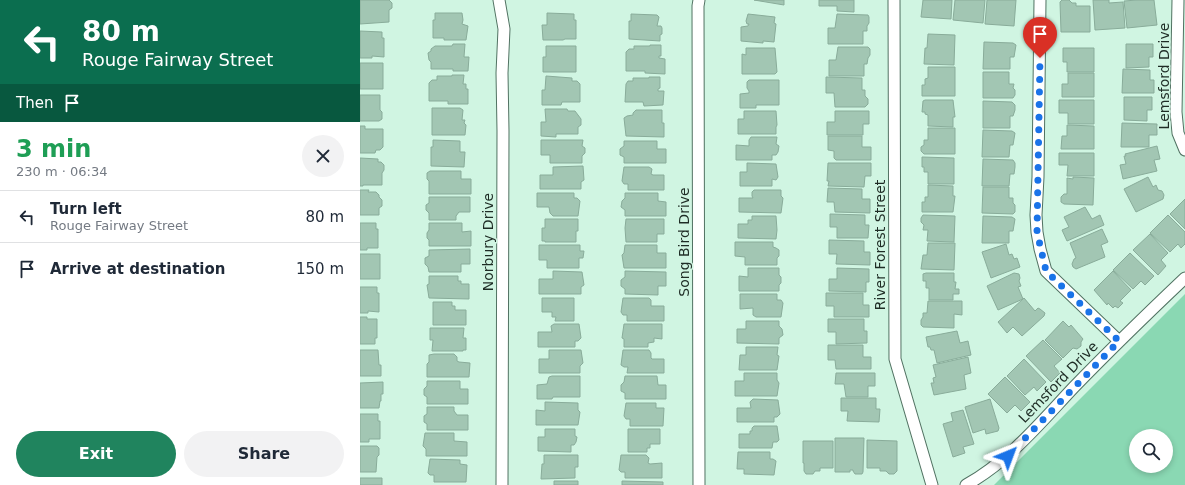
<!DOCTYPE html>
<meta charset="utf-8">
<style>
:root{--surface:#fff;--page:#f2f2f3;--text:#1f2937;--muted:#747a83;--line:#e0e1e3;--accent:#20845e}
body{margin:0;font-family:"DejaVu Sans",sans-serif;background:var(--page);color:var(--text);height:100vh;display:flex;flex-direction:column;font-size:15px;white-space:nowrap}
*{box-sizing:border-box;margin:0}
p{font-size:13px;color:var(--muted)}
.icon{flex:none;width:22px;height:22px;fill:none;stroke:currentColor;stroke-width:2;stroke-linecap:round;stroke-linejoin:round}
.map{position:relative;flex:1;overflow:hidden}
.sheet{display:flex;flex-direction:column;background:var(--surface);width:360px}
.sheet>*{flex:none}
.banner{background:#0b6e4f;color:#fff;overflow:hidden}
.controls{position:absolute;left:769px;top:429px;display:grid;gap:8px}
.controls a{display:grid;place-items:center;width:44px;height:44px;border-radius:50%;background:var(--surface);box-shadow:0 2px 6px #0003;font-size:20px}
.pin{position:absolute;display:grid;place-items:center;width:34px;height:34px;color:#fff;margin:-41px -17px;border-radius:50% 50% 50% 0;rotate:-45deg;box-shadow:0 0 4px #0007}
.pin .icon{rotate:45deg}
.me{position:absolute;width:44px;margin:-22px;rotate:44deg;stroke-linejoin:round;filter:drop-shadow(0 0 3px #0008)}
.turn{display:flex;align-items:center;gap:14px;height:84px;padding:0 16px;font-size:18px}
.turn .icon{width:52px;height:52px;stroke-width:2.5}
.turn b{display:block;font-size:28px;line-height:34px}
.then{display:flex;align-items:center;height:38px;padding:0 16px;background:#0003;gap:8px;font-size:15px}
.round{display:grid;place-items:center;flex:none;width:42px;height:42px;border-radius:21px;background:var(--page)}
.head{display:flex;align-items:center;justify-content:space-between;height:68px;padding:0 16px}
h1{font-size:24px;font-weight:800;line-height:30px;color:#1e9e55}
.primary-button{display:flex;gap:8px;margin-top:auto;padding:8px 16px}
.primary-button a{flex:1;height:46px;border-radius:24px;background:var(--accent);color:#fff;font-size:16px;font-weight:800;line-height:46px;text-align:center}
.primary-button a+a{background:var(--page);color:var(--text)}
ul{padding:0;list-style:none}
li{display:flex;align-items:center;gap:12px;height:52px;padding:0 16px;border-top:1px solid var(--line)}
li div{flex:1}
li b{display:block;font-size:15px}
li em{font-style:normal}
main{display:flex;flex:1;min-height:0}
.map>svg:first-child{display:block}
</style>
<main>
<section class="sheet">
<div class="banner">
<div class="turn"><svg class="icon" aria-label="left" viewBox="0 0 24 24"><path d="M17 20v-9H6M10 6l-5 5 5 5"/></svg><div><b>80 m</b>Rouge Fairway Street</div></div>
<div class="then">Then<svg class="icon" aria-label="arrive" viewBox="0 0 24 24"><path d="M6 21V4h12l-3 4 3 4H6"/></svg></div>
</div>
<div class="head"><div><h1>3 min</h1><p>230 m · 06:34</p></div><a class="round"><svg class="icon" aria-label="close" viewBox="0 0 24 24"><path d="M6 6l12 12M18 6L6 18"/></svg></a></div>
<ul>
<li><svg class="icon" aria-label="left" viewBox="0 0 24 24"><path d="M17 20v-9H6M10 6l-5 5 5 5"/></svg><div><b>Turn left</b><p>Rouge Fairway Street</p></div><em>80 m</em></li>
<li><svg class="icon" aria-label="arrive" viewBox="0 0 24 24"><path d="M6 21V4h12l-3 4 3 4H6"/></svg><div><b>Arrive at destination</b></div><em>150 m</em></li>
</ul>
<div class="primary-button"><a>Exit</a><a>Share</a></div>
</section>
<div class="map">
<svg width="825" height="485" viewBox="0 0 825 485">
<rect width="100%" height="100%" fill="#d0f5e2"/>
<path fill="#8ad8b3" fill-rule="evenodd" d="M825,294V485H634ZM776,436H806V466H776Z"/>
<path fill="#a2c6b3" stroke="#89ac9a" d="M0,0H29L32,3V8L29,10V22L0,24Z
M394,0H424V5Z
M459,0H494V12L477,11V6H459Z
M563,0H592L591,19L561,17Z
M595,0H625L623,23L593,20Z
M627,0H656L654,26L625,24Z
M702,0H709L712,3H716V6H730V32H701L700,2Z
M733,0H749V3L763,2L765,28L735,30Z
M777,0H794L797,25L767,28L764,1Z
M75,13H102L103,20L102,24L108,26L106,40H84V38H73V20H75Z
M187,13L214,14V20H216V39H205L203,40H183L182,25H187Z
M271,14L297,15L299,17L297,26H301L302,28V34L300,35V41L269,39V21H271Z
M388,14L415,17L414,23L416,24L414,42L403,41V43L381,41V27L388,26L389,24H387L386,21Z
M477,14L508,15L509,17V23L507,26V31H503V44H468V28H475Z
M0,31L22,32V38H24V57L12,56V58H0Z
M568,34L595,35L594,65L564,64L565,48H567Z
M624,42L653,43L656,45L654,57H650V69H623Z
M93,44H105L104,57H109L108,71H93V69H71V62L69,60L68,53L71,51V49L75,46H92Z
M766,44H793V57H789V67L766,68Z
M290,45H301V56H299V58L305,59V74L285,73V71H266V52L269,49H274V46H290Z
M186,46H216V72H183V57H186Z
M478,47H508L510,49V55L508,58L507,64H504V76H469V60H476Z
M386,48H415L417,72L415,74H382V54L386,55Z
M703,48H734V72H707V62H703Z
M0,63H23V89H0Z
M568,67H595V96H562V85H565V79L568,78Z
M763,69L790,70V80H794V93H762Z
M623,72H649V84H654L653,88L655,90V95L653,98H623Z
M708,73H734V97H702V84H708Z
M92,75H104L103,84H106V89H108V104H88V101H69V83L72,80H77V76H92Z
M186,76L212,78V81H217L220,84V102H202L201,105H182V90H185Z
M289,77H300V88L298,89V91H304L303,105L284,106L283,102H265L266,84L268,81H273V78H289Z
M466,77L502,78V90H505V96L508,99V104L505,107H475L474,93H466Z
M389,80H419V105H396V108H380V94L389,93V91L387,88V82Z
M0,95H20V110L22,112V119L19,121H0Z
M764,97H792V110H787V121L764,120Z
M565,100H593L595,117H593V127L568,126V115L565,114V112H562L563,101Z
M699,100H734V124H708V113H699Z
M623,101L652,102L655,105V110L653,116H650V128H623Z
M72,108H100L103,110L102,120H105L104,123L106,125L105,135H72Z
M185,109H207L208,111H215L221,119V125L218,127V134H196V137L181,136V122H186Z
M276,110H302V123H304V137L266,136L264,118L267,116L273,115V113Z
M384,111H416L417,125L416,127V134H378V119H384Z
M475,111H509V124H503V135H467V122H475Z
M762,123L797,124V135H789V147H761Z
M707,125L734,126V149H701L702,136H707Z
M0,126H5V129H23V147L20,150H16L15,153H0Z
M568,128H595V154H564L561,151V147L564,145V140H568Z
M623,130L652,131L655,133L653,145H650L649,157H622Z
M468,136H502V147H511V160H476L474,158V151L468,150Z
M391,137H417L416,144L419,146L418,152L416,155H412V160H376V145L389,146V140Z
M73,140L100,141V152H105L104,167L71,166V147H73Z
M181,140H223L222,146L225,148V153L222,156V163H190V155H181Z
M264,141H297V149H306V163H264V157L260,155V149L264,146Z
M797,146L800,159L794,160L797,171L763,179L760,165L766,164L764,156H766L765,154Z
M699,153H734V176H707L708,165H699Z
M562,157L594,158V184H568V172H564V167H562Z
M0,158L18,159V162H21L24,165V170L22,173V185H3V186H0Z
M623,159L653,160L655,163V167L654,174H650L649,186H622Z
M387,163L416,164L418,177L416,180L412,179V186H380V172H387Z
M468,163H511V176H505L504,187L468,186L469,181H467Z
M223,166L224,180L221,182V189H180V175H193V167Z
M264,167H289L292,169L291,174L293,175H304V190H268V184H264L262,181Z
M70,171H101V179H111V194H69V181L67,179V173Z
M713,177L734,178L733,205L704,204L701,202V197L704,194H707V178L713,179Z
M788,177L793,187L796,185L798,190L802,191L804,195L803,199L776,212L764,189Z
M568,185L593,186V196H595L593,212H562V202H565V197H568Z
M623,187H649V198H653V203L655,205V212L653,214L622,213Z
M468,188L502,189V199H510V213L475,212L474,202H467Z
M0,190H9L8,192H16L19,195V197L22,200V206L19,208V215H0Z
M394,190H421V196L423,198L421,213L379,212V198H393L392,196V192Z
M177,193H214V198H217L220,201L218,216H193L190,213L189,207H177Z
M265,193H298V201L306,202V216H265V210L261,207L262,201L265,198Z
M69,197H110V212H99L96,216V220H69V213L66,210V205L69,203Z
M825,199V229L810,214Z
M725,207L732,219L740,215L744,225L707,241L702,230L709,227L704,217Z
M470,214L505,215V225H509L508,238H477V227H470Z
M563,215L595,216L594,242L567,241L568,230H563L564,225L561,222V218Z
M808,215L825,232V244L821,248L818,244L810,252L790,233Z
M392,216H416L417,230L416,239L378,238V224H388V220H392Z
M623,216L652,217L655,219L653,231H649V243H622Z
M185,219H218V231H216V242H185V241H182V228H185Z
M266,219H304V234H297V242H266L265,228Z
M0,223H16V229H18V248H7V250H0Z
M69,223H102V232L111,231V246H69V240L67,238V233L69,230Z
M742,229L748,242L741,245L745,257L716,269L713,267L712,264L714,259L716,258L710,243Z
M790,234L808,253L801,260L806,266L798,275L773,250Z
M469,240L504,241V252H510V265L476,264L477,254H469Z
M375,242H413V247L416,248L419,250V256L417,258V265H385V257L375,256Z
M568,243H595L594,270L561,269L563,255H567Z
M646,244L649,255L652,254L654,259L657,258L660,267L631,278L622,252Z
M179,245H220V251H224L223,258H219V268H187V260H179Z
M265,245H297V253H306V268H264L262,255L264,253Z
M110,249V264H101V272H69L68,267L65,264V258L69,256V250Z
M770,253L794,276L785,285L781,281L773,289L753,270Z
M0,254H20V279H0Z
M388,268H419V275L421,277V283L419,285V291H379V276L388,277Z
M477,268L509,269V282H506V292L469,291V279H477Z
M193,271L222,272L224,285L221,287V294H179V279H193Z
M265,271L306,272V286H298V295L265,294V289L261,286V280L265,277Z
M753,271L771,290L760,301L763,303L758,308L755,306L753,308L748,303L747,305L734,290Z
M566,273H594V282H596L595,289H599V294H593V300H569V288H566V281H563V274Z
M654,273L659,274L660,278L659,281L661,286L658,287L663,299L638,310L627,286Z
M69,276H98V281H101V284H109V299L69,298L67,285L69,284Z
M0,287H17V293H19V312L8,311V313H0Z
M466,293H503V305H509V317H474V306H466Z
M380,294H417V300H421L423,303L421,317H396L393,315V308L380,309Z
M182,298H214V321H195L196,317H192V312H182Z
M263,298H289L291,300V306H304V321H267V315H263L261,312Z
M664,298L675,311L678,308L680,309L685,313L684,316L662,336L653,327L647,333L638,322Z
M568,301H602V315L594,314V328L563,327L561,325V320L563,317V313H567Z
M73,302H92V306H95V310H106V325H73Z
M0,317H7V319H17V338H15V344H0Z
M468,319H504V331H507V343L476,344V332H468Z
M386,321H419V326L422,329L423,335L419,338V344L377,343V329H386Z
M703,321L709,327L711,325L723,339L721,342V346L717,349L713,348L703,358L685,340Z
M194,324H219L221,338L218,341H215V347H178V332H192L191,326Z
M264,324H302V339L294,338V342L288,343V347H264V339L262,338Z
M70,328H104L103,338H106V350H103V351H72L73,340H70Z
M597,331L600,343L608,341L611,355L577,363L574,350H571L570,347H568L566,337Z
M683,340L702,359L694,366L700,373L691,382L666,356Z
M468,345H503V357H511V369H476L475,360H468Z
M386,347H418L417,355L419,356L417,370H379L380,355H386Z
M0,350H18L19,365H21V376H0Z
M189,350H221L223,363L220,366V373H179V359H189Z
M263,350H289L291,353V358L292,359H304V373H267L268,367H264L261,365Z
M74,354H94L97,357V361L99,362L110,363L109,377H67V364L69,362V355Z
M608,357L611,373L604,375L606,389L574,395L571,383H574L573,378L576,377L573,365Z
M664,359L686,382L677,391L674,387L665,395L647,376Z
M384,373H417V380L419,383L417,396H375V381H384Z
M476,373H515V386H508V397H486L484,384H475Z
M192,376H220V397H193L192,399H177V385L187,384L189,377Z
M265,376H297L298,385H306V399H265V393L261,391V385L264,382Z
M645,377L670,402L661,411L655,405L647,413L628,394Z
M67,381H100V389H108V404H67V397L64,395V389L67,386Z
M23,382V394H21V401H20L19,408H0V383Z
M481,398H516V409H520L519,422L487,421L488,411H481Z
M393,399L418,400L420,414L417,417H414V422H377V408H391L390,402Z
M630,399L639,428L638,431L626,434L625,429L613,433L605,407Z
M185,402L218,403V410L220,412L218,425H176V410L185,411Z
M266,403H296V408H304L303,426H270V419H266L264,416Z
M67,407H94V411L97,415H108V430H67V424L64,422V416L67,414Z
M603,410L614,444L603,447L605,453L593,457L583,424L593,421L591,413Z
M0,414H18V421H20V439H9V442H0Z
M394,426H417L419,440L417,442H413L412,448H379V434H390V431H392V428Z
M185,429H215V436L217,437L216,442L214,445H211V452L178,451V437H185Z
M268,429H300V444H290V448H287V452H268Z
M65,433H94V441L107,442V456H66V449L63,446Z
M475,438H504L503,472L502,474H495L493,471V470H490V472H475Z
M507,440L537,441V471L534,474H529L526,471H520V468H507Z
M443,441H473V468H460V471H455L453,474H446L444,471V463H443Z
M0,446H17L19,448V455L17,457L16,472H0Z
M378,452H410V459H413L416,461L414,475L384,474V469H377Z
M184,455H218V467H215V478L181,479L182,464H184Z
M261,455H286L289,458L288,463L290,464L302,463V478H265V472H261L259,470Z
M70,459L100,460V464L107,465L106,482H74V475H70L68,473Z
M0,478H22V485H0Z
M194,481H218V485H194Z
M262,481L303,482V485H262Z"/>
<g fill="none" stroke-linecap="round" stroke-linejoin="round">
<defs>
<path id="minor" d="M139,0L144,29L142,73L143,131L142,485
M534,0L535,359L572,485
M680,0L678,177L676,215L677,232L680,249L686,271L759,341
M818,0L816,112L818,133L825,150
M339,485L338,6L339,0
M606,485C649,461 681,422 714,387C750,350 787,314 825,278"/>
</defs>
<use href="#minor" stroke="#517262" stroke-width="13"/>
<use href="#minor" stroke="#fff" stroke-width="11"/>
</g>
<g fill="none" stroke-linecap="round" stroke-linejoin="round">
<path stroke="#1a73e8" stroke-width="7" stroke-dasharray="0 12.6" d="M648,456L759,341L686,271L677,232L680,58"/>
</g>
<g text-anchor="middle" dominant-baseline="central" stroke-width="3" stroke-linejoin="round" paint-order="stroke">
<g font-size="14" fill="#1e2c25" stroke="#d0f5e2">
<text transform="translate(804 76) rotate(-90)">Lemsford Drive</text>
<text transform="translate(128 242) rotate(-90)">Norbury Drive</text>
<text transform="translate(324 242) rotate(-90)">Song Bird Drive</text>
<text transform="translate(520 245) rotate(-90)">River Forest Street</text>
<text transform="translate(698 382) rotate(-46)">Lemsford Drive</text>
</g>
</g>
</svg>
<div class="controls">
<a><svg class="icon" aria-label="search" viewBox="0 0 24 24"><circle cx="10" cy="10" r="6"/><path d="M15 15l6 6"/></svg></a>
</div>
<div class="pin" style="left:680px;top:58px;background:#d93025"><svg class="icon" aria-label="arrive" viewBox="0 0 24 24"><path d="M6 21V4h12l-3 4 3 4H6"/></svg></div>
<svg class="me" style="left:648px;top:456px" viewBox="-20 -20 40 40"><path d="M0-17L14 15 0 8-14 15z" fill="#1a73e8" stroke="#fff" stroke-width="4"/></svg>
</div>
</main>
